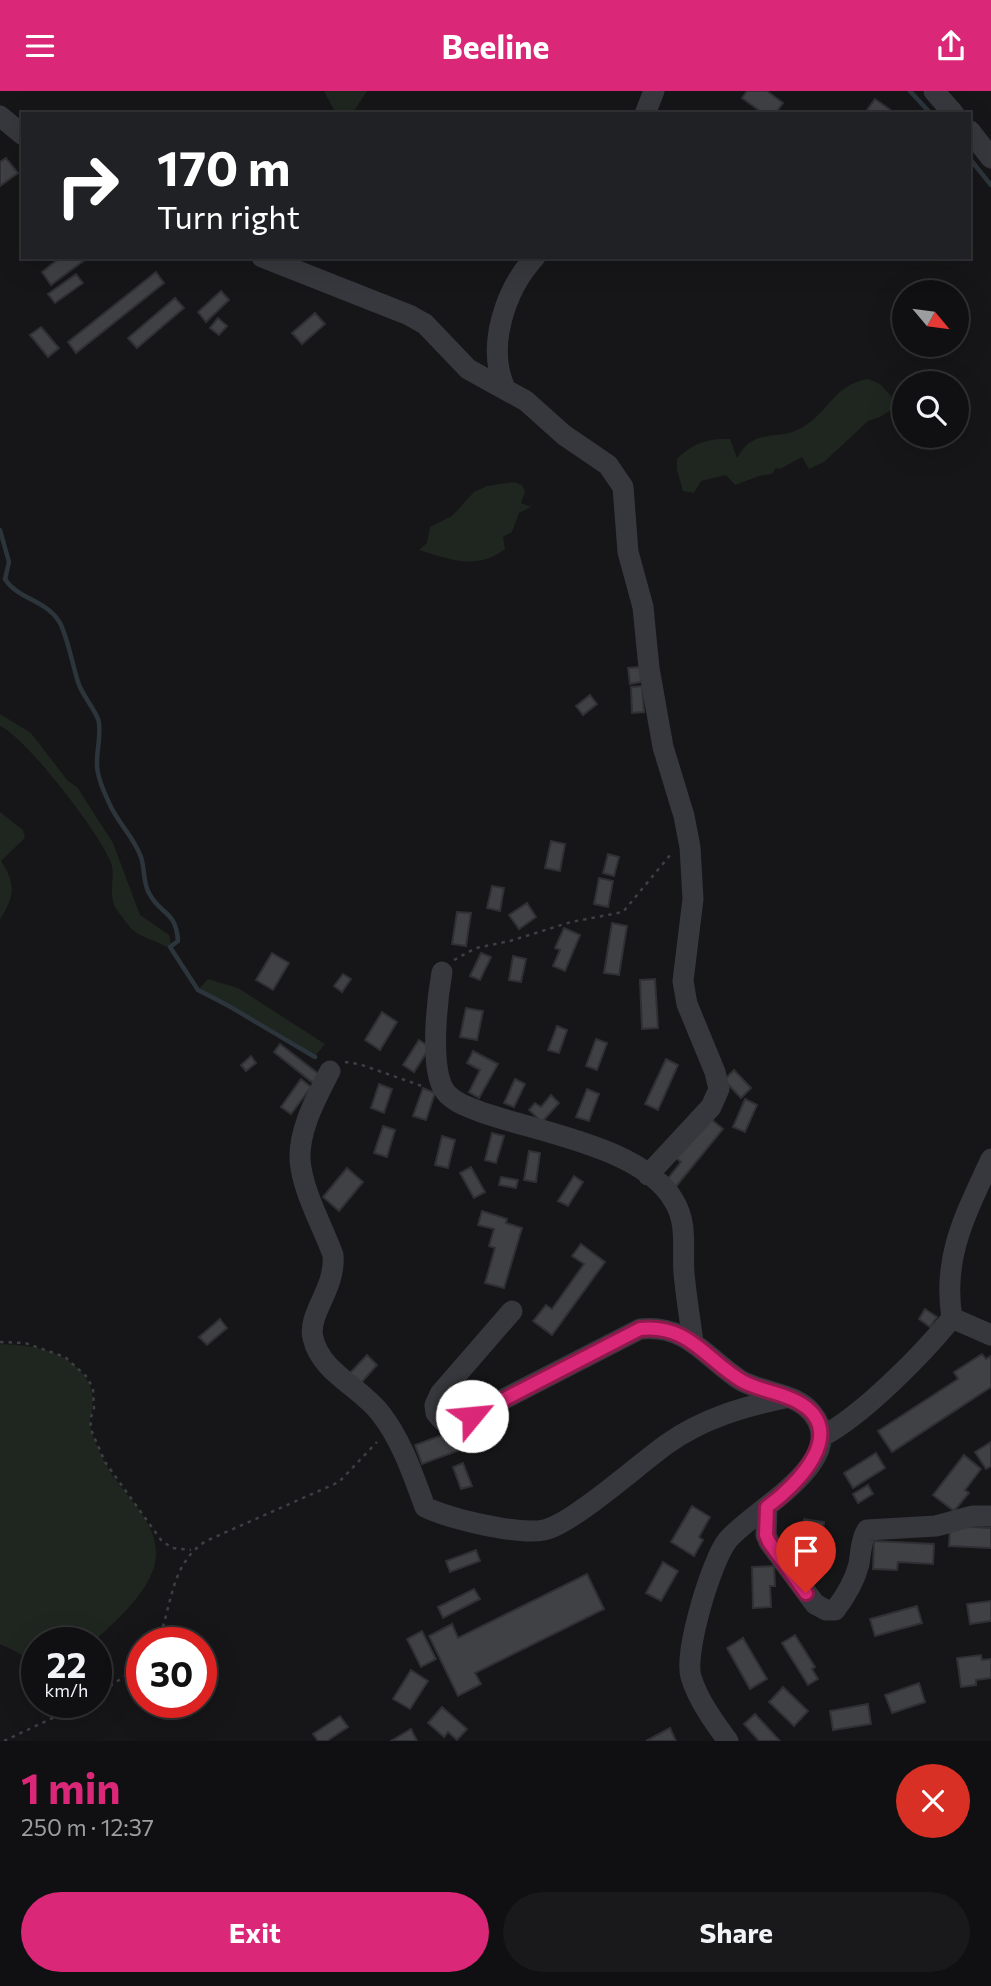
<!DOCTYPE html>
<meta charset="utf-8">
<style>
:root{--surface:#101012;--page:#19191b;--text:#f1f3f6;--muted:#9c9d9f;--line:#303032;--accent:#db2777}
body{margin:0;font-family:Commissioner,sans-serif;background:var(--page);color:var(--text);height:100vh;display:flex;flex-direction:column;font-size:26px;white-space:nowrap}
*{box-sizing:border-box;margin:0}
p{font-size:23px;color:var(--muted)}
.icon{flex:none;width:38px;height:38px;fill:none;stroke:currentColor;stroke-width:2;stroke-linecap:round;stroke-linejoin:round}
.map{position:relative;height:1650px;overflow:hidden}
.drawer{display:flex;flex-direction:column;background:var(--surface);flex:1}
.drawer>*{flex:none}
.top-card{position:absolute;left:21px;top:21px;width:950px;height:147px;border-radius:0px;box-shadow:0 7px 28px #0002,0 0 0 2px var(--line);background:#202124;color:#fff;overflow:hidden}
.needle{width:46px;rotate:119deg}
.buttons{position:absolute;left:892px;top:189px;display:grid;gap:14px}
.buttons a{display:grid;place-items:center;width:77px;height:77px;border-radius:50%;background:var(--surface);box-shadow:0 7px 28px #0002,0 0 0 2px var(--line);font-size:35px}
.speed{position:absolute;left:21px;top:1536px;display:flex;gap:14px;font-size:35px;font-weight:700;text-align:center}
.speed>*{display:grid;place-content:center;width:91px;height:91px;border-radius:50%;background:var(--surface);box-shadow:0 7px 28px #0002,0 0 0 2px var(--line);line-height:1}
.speed small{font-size:18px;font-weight:400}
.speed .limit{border:10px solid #d22;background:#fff;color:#111}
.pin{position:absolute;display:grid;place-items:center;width:60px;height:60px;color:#fff;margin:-72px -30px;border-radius:50% 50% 50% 0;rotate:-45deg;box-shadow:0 0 7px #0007}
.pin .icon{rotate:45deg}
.me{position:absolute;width:77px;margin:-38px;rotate:62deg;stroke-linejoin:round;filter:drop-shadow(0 0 5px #0008)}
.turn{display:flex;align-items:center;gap:24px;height:147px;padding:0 21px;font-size:32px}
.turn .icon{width:91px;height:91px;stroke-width:2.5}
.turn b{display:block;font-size:49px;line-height:60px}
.round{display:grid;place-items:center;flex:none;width:74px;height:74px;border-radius:37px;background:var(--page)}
.overview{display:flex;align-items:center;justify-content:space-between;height:119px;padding:0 21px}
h1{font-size:42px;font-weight:700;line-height:52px;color:var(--accent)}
.action{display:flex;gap:14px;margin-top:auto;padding:14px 21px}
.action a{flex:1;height:80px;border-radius:42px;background:var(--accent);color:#fff;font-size:28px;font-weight:700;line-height:80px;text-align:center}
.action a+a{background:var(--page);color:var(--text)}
header{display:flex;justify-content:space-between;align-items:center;height:91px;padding:0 21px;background:var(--accent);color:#fff;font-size:32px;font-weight:700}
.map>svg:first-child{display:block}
</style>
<header><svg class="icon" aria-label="menu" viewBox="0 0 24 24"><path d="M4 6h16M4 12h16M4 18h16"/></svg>Beeline<svg class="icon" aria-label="share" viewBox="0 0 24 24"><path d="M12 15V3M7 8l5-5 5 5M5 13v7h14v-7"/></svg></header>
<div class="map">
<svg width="991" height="1650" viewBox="0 0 991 1650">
<rect width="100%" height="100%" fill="#161618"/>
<path fill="#1e261f" d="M324,0H367L352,23H336Z
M868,288L880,293L899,314L880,326L868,330L824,371L809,378L802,366L780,378L776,377L772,383L759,385L735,394L726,384L701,390L694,402L683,400L677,379V368C692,352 709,347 730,348L737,367C755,334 777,352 803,336C829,321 833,294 868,288Z
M514,391L522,394L525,401L521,412L531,416L519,422L512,441L503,446L505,458C477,480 449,468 419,459L427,452L430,436L452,425L474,401L487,395Z
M0,623L31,642L68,690L77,696L113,752L140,824L169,844L171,853L167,856C157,850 142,847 133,839C130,837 120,823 117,819C107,806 116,786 111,772C101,744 26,646 0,635Z
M0,721L23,739L25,747L1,770C16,793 15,805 0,828Z
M208,888L238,897L325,953L316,964L230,913L199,898Z
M0,1253C26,1254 55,1257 75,1275C88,1286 95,1300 92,1318C92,1323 89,1327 90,1333C91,1345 98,1357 103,1368C117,1399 157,1427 156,1463C156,1496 114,1532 92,1552H37V1571L0,1553Z"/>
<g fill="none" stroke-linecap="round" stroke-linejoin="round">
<path stroke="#2c353c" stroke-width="4.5" d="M910,0L931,23
M970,68L991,94
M0,439L9,471L5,488C18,509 49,509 61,534C69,552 72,572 78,591C82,604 93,615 98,628C102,639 97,658 97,670C96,685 105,703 111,716C120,734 134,747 141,766C145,778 143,792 149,802C160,824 176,819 178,850L170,856L198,899L229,915L315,966"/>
</g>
<path fill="#404145" stroke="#303034" stroke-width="2" d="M747,0H767L783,12L775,23H764L742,7Z
M875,8L892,20L890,23H864Z
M6,67L18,82L0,95V71Z
M61,166L86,168L51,194L42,181Z
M156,181L164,192L76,262L68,251Z
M76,183L83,192L55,212L48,203Z
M221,200L229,209L206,231L198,221Z
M175,207L184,217L137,257L128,247Z
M315,222L325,233L302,253L292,242Z
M218,227L227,235L219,244L210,237Z
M41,236L59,257L48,266L30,244Z
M640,576L641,591L630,593L628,577Z
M642,595L644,621L632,622L631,596Z
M590,604L597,613L583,624L576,615Z
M551,750L565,753L560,780L545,777Z
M608,763L619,766L614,785L603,782Z
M599,787L613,790L608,816L594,813Z
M492,795L504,797L500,820L487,817Z
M527,812L536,826L519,838L509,824Z
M457,821L471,822L466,855L452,853Z
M612,832L627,835L619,884L604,882Z
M564,837L580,844L565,880L553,875L560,859L555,857Z
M272,862L289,872L273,899L256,889Z
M481,862L491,866L480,889L470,885Z
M513,865L526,868L521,891L509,889Z
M343,883L351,888L342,901L334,895Z
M655,888L658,937L642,938L640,889Z
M466,917L483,920L477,949L460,946Z
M382,921L397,931L380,959L365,949Z
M557,935L567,939L559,962L548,959Z
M596,948L607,952L597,979L586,975Z
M419,949L430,956L414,981L403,974Z
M280,953L320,984L313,992L274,961Z
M473,960L498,973L479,1007L469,1001L480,979L467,972Z
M251,965L256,972L246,980L241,974Z
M666,968L678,974L658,1019L645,1013Z
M734,979L751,997L741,1007L724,989Z
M301,988L311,996L291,1023L281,1016Z
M515,988L525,993L514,1016L504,1012Z
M379,993L392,998L384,1022L371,1017Z
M423,997L435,1002L426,1029L413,1025Z
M587,998L599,1003L589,1030L576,1026Z
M551,1004L559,1012L542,1031L529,1019L535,1012L541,1016Z
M745,1008L757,1014L745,1041L733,1036Z
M706,1024L723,1038L674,1098L665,1091L681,1071L673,1065Z
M383,1035L395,1039L387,1066L374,1062Z
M492,1042L504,1045L496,1072L485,1069Z
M442,1045L455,1049L448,1077L435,1074Z
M529,1060L540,1062L536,1091L524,1089Z
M471,1076L485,1101L474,1107L460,1082Z
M347,1077L363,1091L339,1120L323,1106Z
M574,1085L583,1091L568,1115L558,1110Z
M501,1086L518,1089L516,1097L499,1094Z
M482,1120L507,1128L506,1132L522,1137L504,1197L485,1192L495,1157L489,1155L494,1138L478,1134Z
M581,1153L605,1171L552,1244L533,1230L546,1214L552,1218L584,1173L572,1165Z
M925,1218L937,1226L930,1236L919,1228Z
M220,1228L227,1237L207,1254L199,1246Z
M982,1263L986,1268L991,1265V1296L892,1361L878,1340L958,1288L954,1281Z
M367,1264L377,1274L360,1293L349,1283Z
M453,1340L460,1359L422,1373L415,1354Z
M991,1351V1375L986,1378L975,1361Z
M876,1362L885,1377L853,1397L844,1382Z
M964,1364L981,1378L965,1399L969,1402L954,1420L933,1404Z
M463,1372L472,1395L461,1398L453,1376Z
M868,1394L873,1403L858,1412L853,1403Z
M692,1415L710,1426L699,1446L703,1449L694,1465L671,1451Z
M804,1428L824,1431L819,1465L798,1462Z
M950,1435L991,1437V1457L949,1455Z
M874,1450L934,1453L933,1473L898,1471L897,1479L873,1478Z
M476,1459L480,1470L450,1481L446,1470Z
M663,1471L678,1480L661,1510L646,1502Z
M774,1475L775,1495H770L771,1516L753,1517L752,1476Z
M587,1483L604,1518L475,1582L481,1593L458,1605L429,1545L452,1533L458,1547Z
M474,1498L480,1508L443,1527L438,1516Z
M991,1510V1530L970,1533L967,1513Z
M917,1515L922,1532L875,1545L870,1528Z
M422,1540L436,1568L421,1576L407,1548Z
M795,1544L815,1576L812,1578L818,1588L808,1594L782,1552Z
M743,1547L767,1588L750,1598L727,1557Z
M981,1564L982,1569L991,1568V1587L976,1589V1594L961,1596L957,1567Z
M411,1579L428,1590L410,1618L393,1608Z
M919,1592L925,1611L892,1622L885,1604Z
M783,1596L808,1620L794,1635L769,1611Z
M868,1613L871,1633L833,1639L830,1620Z
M442,1616L467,1638L457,1649L448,1641L444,1646L428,1632Z
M755,1623L780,1650H759L744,1633Z
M340,1625L348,1636L327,1650H318L313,1643Z
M670,1637L676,1650H646Z
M411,1638L417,1650H391Z"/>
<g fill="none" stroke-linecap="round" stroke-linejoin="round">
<path stroke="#3d3f44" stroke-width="2.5" stroke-dasharray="3.5 5" stroke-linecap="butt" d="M454,869L476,857L510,850L571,831L623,821L671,763
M345,971L359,973L422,995
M0,1251L25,1252L51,1261L65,1266L87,1286L93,1298L94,1317L90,1329L92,1341L105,1371L161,1449L172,1457L191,1459
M157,1552C173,1515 169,1474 206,1450L339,1391L377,1351
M96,1605L142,1573
M4,1650L84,1612"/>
<path stroke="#37383d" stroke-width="21" d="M934,0L954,23
M645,23L654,0
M0,25L23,44
M970,40L991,67
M262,166L409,224L425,233L468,278L526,310L564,344L608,374L623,396L628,461L643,516L649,577L663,656L684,725L690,756L693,808L683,890L687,913L715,981L719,998L711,1016L648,1084
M505,297C486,256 505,199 535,166
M442,881C437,909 430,972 443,997C450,1011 471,1017 484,1022C538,1041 644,1057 674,1110C688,1133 682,1157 684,1182C686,1205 690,1228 693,1251
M330,980C316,1007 295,1045 301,1077C306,1107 323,1136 333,1164C336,1198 307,1223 313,1247C321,1282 361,1296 381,1323C402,1350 413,1384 425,1416C450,1428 517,1444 544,1439C571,1434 640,1372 667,1353C702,1328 742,1316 785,1307
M512,1220L440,1303L435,1314L436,1322L442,1329H463L640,1238C687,1233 705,1266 740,1289C762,1302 795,1301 812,1322C852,1371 750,1420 727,1450C711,1471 684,1561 691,1586C698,1609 714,1631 728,1650
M952,1227L991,1244
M821,1346C862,1325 923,1263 952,1227C942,1165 966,1123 991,1068
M767,1416L766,1444L769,1451L815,1513L826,1519H835C845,1506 855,1489 859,1473C861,1461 861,1449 867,1439L936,1435L973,1425H991"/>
</g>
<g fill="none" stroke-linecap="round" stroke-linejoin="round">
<defs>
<path id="route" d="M472,1325L640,1238C689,1233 705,1268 742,1290C760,1300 780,1301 798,1311C851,1340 797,1394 767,1416L766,1444L769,1451L806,1502"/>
</defs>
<use href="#route" stroke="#8e194d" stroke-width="18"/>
<use href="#route" stroke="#db2777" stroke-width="12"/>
</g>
</svg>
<div class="buttons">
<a><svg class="needle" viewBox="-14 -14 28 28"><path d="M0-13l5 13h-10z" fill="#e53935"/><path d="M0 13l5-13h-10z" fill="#9c9d9f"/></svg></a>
<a><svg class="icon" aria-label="search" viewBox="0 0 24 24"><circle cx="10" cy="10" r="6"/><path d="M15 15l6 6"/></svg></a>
</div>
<div class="speed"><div>22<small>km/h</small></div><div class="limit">30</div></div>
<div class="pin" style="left:806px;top:1502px;background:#d93025"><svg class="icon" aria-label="arrive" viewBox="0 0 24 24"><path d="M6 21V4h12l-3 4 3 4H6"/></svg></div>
<svg class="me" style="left:472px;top:1325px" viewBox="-20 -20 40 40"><circle r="19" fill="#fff"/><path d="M0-13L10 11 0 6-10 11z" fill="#db2777"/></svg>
<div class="top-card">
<div class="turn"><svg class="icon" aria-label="right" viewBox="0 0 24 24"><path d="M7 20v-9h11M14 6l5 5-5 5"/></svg><div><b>170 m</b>Turn right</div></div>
</div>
</div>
<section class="drawer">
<div class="overview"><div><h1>1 min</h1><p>250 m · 12:37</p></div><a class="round" style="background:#d93025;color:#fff"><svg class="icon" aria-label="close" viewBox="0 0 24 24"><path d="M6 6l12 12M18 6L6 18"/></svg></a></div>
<div class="action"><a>Exit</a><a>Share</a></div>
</section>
